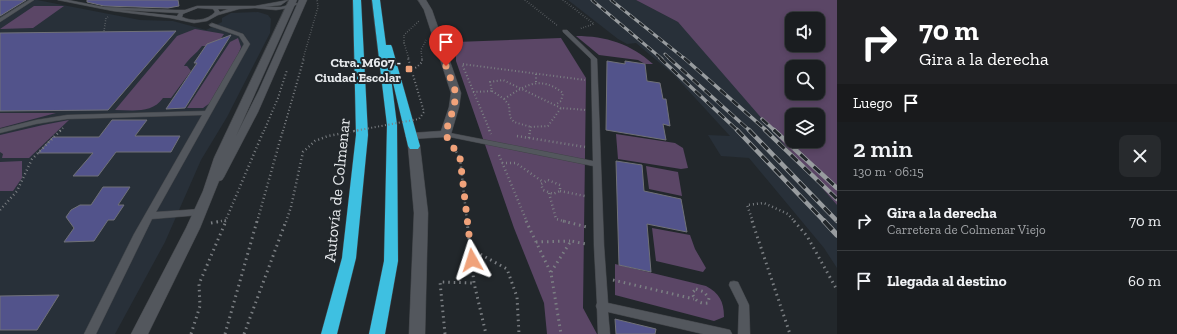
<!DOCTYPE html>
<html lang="es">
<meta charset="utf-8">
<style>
:root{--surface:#1a1d20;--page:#272a2d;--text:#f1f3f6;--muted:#9fa2a5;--line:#383b3e}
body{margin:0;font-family:"Zilla Slab",serif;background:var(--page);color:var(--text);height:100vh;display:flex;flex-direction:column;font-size:15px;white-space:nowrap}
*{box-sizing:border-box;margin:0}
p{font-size:13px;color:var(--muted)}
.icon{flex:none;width:22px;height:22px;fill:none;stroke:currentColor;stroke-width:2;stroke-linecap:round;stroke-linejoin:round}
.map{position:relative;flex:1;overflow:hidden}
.sheet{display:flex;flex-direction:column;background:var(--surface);width:340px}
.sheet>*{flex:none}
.hud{background:#202124;color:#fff;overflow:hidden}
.controls{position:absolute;left:785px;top:12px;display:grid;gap:8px}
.controls a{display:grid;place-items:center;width:40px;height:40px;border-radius:8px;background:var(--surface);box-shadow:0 2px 6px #0003,0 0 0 1px var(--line);font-size:20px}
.pin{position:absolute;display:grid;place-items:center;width:34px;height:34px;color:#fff;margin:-41px -17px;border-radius:50% 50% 50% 0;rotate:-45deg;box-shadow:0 0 4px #0007}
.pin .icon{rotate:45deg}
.me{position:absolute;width:44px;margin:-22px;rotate:354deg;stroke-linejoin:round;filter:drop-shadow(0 0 3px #0008)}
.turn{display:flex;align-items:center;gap:14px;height:84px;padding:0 16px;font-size:18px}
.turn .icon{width:52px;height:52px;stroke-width:2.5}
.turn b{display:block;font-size:28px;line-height:34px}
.then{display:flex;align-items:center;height:38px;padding:0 16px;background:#0003;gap:8px;font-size:15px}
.round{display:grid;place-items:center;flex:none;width:42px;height:42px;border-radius:8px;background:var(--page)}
.head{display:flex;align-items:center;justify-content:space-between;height:68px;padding:0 16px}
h1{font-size:24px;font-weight:600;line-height:30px}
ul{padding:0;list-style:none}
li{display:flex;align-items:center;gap:12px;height:60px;padding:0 16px;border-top:1px solid var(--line)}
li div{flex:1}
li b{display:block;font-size:15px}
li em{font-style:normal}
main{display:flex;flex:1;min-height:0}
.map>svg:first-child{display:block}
</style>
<main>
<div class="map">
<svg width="837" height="334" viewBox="0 0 837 334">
<rect width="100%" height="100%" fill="#22272b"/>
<path fill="#283039" d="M0,0H37L140,20L173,21L206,30L222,22V18L231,13L258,12L268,15L271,19L270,33L227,117L201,160L165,242L115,334H0Z
M568,0H636L678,22L792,141L837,175V268L824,248L749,158L721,156L708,135L730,136L674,75L636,43L627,44L618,39Z"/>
<path fill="#5b4666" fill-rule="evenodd" d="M636,0H837V205L678,22ZM792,19H818V45H792ZM792,67H818V93H792ZM792,115H818V141H792Z
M34,6H64L33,28L0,29Z
M195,29L224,34L216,46H202C196,54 189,58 184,66H187L191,71L171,98H163C152,114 132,110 115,110L177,36Z
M576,36C606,36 631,44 653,64H645L638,60L599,55Z
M238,38L241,47L238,55L210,103L203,108H187L230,42Z
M561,38L586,78L583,308L597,334H547L544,303L514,228L456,61V42Z
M0,113H56L0,128Z
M69,120L29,158H2L3,154L0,152V135L43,125Z
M616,134L675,143L683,148L688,168L681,169L618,159Z
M22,161V178L13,191H0V162Z
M646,166L678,172L682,196L649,189Z
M652,228L690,235L695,249L706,268L703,272L656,261Z
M615,264L706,286C719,293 724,301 724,317L714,321L615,295Z"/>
<path fill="#52538b" stroke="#707178" d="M0,0H26L0,16Z
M87,0H178L179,6L168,8L104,6L87,2Z
M176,31L108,110L0,111V33Z
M231,35L185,108L166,109L197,63H194L207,44Z
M607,61L625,64V61L645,64L647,81L660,83L663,99H666L670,126L663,124L666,140L606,130Z
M112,120H147L135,136H180L171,152H116L98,176H73L93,153H38L53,137H99Z
M616,161L642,165L644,191L681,199L687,232L647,224L651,272L619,265Z
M103,187H130L118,205H124L114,220H108L94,241L64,242L74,228L66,217L71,210L80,205H91Z
M59,295L37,330H0V296Z
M615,319L656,329L655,334H616Z"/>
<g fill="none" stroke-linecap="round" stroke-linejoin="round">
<defs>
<path id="lane" d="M29,0H34L0,22V18Z
M58,0H68L104,7L175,10H185L197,6H255L288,0L281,5L265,7H281L296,3L298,4L288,8L276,10L255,8L239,9L218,15L207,21L194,23L170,18L113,11ZM198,8L213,9L215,12C207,21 193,22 182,17L183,14ZM218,9H228L220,12ZM120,10L179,13L177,16Z
M212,23L243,34L250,44L156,212L200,209L203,210L204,212L203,214L200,215L152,219L96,334H84L134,234L202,115L67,119L36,124L0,133V129L36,120L67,115L205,111L244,44L239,36L210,26L209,25Z
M563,30H567L597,59L604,246L608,303L726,329L730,330L732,334H703L608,312L610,334H598L597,309L596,306L597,303L594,246L593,166L445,136L441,134L445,132L593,161L591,59L563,32Z
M734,281L738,282L749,305L750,334H738L739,305L729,285L730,282Z"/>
<path id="street" d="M289,0H297L236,136L259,90L299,0H307L258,112L224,177L222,180L219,181L200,228L148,334H131L186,228L203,191L214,158Z
M418,0H426L432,10L461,93L459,107L451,134L445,137L411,139L405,136L411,133L441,131L449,107L451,93L424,10Z
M414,142L418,143L420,146L428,213L425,334H409L414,213L408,146L410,143Z"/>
<path id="highway" d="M353,0H361L368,135L356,258L337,334H321L342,258L356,135Z
M372,0H380L386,45H391L392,47L420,146L418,149H410L408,146L390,70L397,125L398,261L385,334H369L384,261L387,125Z"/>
</defs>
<use href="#lane" stroke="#414448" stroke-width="1"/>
<use href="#street" stroke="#414448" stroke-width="1"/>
<use href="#highway" stroke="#414448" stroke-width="1"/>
<path stroke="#7b7f83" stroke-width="1.5" stroke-dasharray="0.5 2" stroke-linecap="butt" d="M525,0L558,26
M563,0L594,24L579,29
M104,31L106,18L108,17
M404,43V35L419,21
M303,59L318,7L317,0
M422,59L421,50L426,40"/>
<path stroke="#7b7f83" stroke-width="2" stroke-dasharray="1 2.5" stroke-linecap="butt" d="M409,71L417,67L422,62V58
M536,74V82
M492,91L504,99L509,105L510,117L514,122L531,127
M473,92L492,91L490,82L503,80L561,108
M504,99C526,85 540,75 563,93L561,101L555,105
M60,131L63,128
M264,131L278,98L287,70
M283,131L304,58
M490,131L462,64L585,80
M530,131L531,127L548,126L561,108L586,110"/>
<path stroke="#7b7f83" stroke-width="2.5" stroke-dasharray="1 3" stroke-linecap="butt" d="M489,130L491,134
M517,136L585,147
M529,138L530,130
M452,145L460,158L467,222
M499,155L527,222
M502,163H516L543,182
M548,180L560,185V191L553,194L543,190L541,184Z
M560,191L585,196
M549,193L556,219L567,222
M0,210L17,191L32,159L61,130
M217,222L226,220
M225,222L264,130
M257,222L283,130
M286,222L291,207
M753,222L747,205L764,203L788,214L795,222"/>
<path stroke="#7b7f83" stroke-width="3" stroke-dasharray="1.5 4" stroke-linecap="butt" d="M467,221L474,283L486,334
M526,221L551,273L561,334
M563,221L587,227
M752,221L790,334
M794,221L807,236L837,290
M211,223L222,221
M536,242L570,241
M471,249L507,269L517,297L519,334
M551,272L571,241L586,244
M613,280L694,299
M696,289L704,292L709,298L708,303C700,304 695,301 692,293Z
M191,334L200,306L199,284L226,221
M225,334L257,221
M244,334L286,221
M445,334L440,282L474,283"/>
<use href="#lane" fill="#53575d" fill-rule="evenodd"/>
<use href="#street" fill="#53575d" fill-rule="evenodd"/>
<use href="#highway" fill="#3ec0e1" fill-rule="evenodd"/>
<defs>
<path id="rail-far3" d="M592,0L662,59
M611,0L685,59
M665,54L670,59"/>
<path id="rail-far2" d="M660,58L738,131
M669,58L750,131
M684,58L767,131
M762,119L775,131"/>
<path id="rail-far1" d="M737,130L825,222
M749,130L837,221
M765,130L837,199
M774,130L837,188"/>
<path id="rail" d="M824,221L837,235"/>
</defs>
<use href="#rail-far3" stroke="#989c9f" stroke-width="3"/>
<use href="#rail-far2" stroke="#989c9f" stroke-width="3.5"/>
<use href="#rail-far1" stroke="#989c9f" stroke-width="4.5"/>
<use href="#rail" stroke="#989c9f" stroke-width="5.5"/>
<use href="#rail-far3" stroke="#22272b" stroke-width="2" stroke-dasharray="6" stroke-linecap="butt"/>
<use href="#rail-far2" stroke="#22272b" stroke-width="2.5" stroke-dasharray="8" stroke-linecap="butt"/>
<use href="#rail-far1" stroke="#22272b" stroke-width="3" stroke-dasharray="9" stroke-linecap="butt"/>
<use href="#rail" stroke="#22272b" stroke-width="4" stroke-dasharray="12" stroke-linecap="butt"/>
<path stroke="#7b7f83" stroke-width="1.5" stroke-dasharray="0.5 2" stroke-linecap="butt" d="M404,43L409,59"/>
<path stroke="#7b7f83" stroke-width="2" stroke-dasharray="1 2.5" stroke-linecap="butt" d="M354,131L419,119L424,112L408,58"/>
<path stroke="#7b7f83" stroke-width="2.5" stroke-dasharray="1 3" stroke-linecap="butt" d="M291,207L303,152L315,141L328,136L360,130"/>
</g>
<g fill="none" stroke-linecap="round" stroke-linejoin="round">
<path stroke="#f0a27a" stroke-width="7" stroke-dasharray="0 12.6" d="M446,66L456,93L454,107L445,134L460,158L472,260"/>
</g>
<rect fill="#f0a27a" stroke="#22272b" stroke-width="1.5" x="405" y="65" width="8" height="8" rx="2"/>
<g text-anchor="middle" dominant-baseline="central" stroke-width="4" stroke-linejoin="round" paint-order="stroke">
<g font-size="13" font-weight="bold" fill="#e7eaed" stroke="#22272b" text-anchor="end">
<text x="401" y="62">Ctra. M607 -<tspan x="401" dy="15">Ciudad Escolar</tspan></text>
</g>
<g font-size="16" fill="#e7eaed" stroke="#22272b">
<text transform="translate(337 190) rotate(-84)">Autovía de Colmenar</text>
</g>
</g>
</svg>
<div class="controls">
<a><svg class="icon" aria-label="sound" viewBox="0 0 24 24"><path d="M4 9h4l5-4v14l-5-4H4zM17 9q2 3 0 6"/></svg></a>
<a><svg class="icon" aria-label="search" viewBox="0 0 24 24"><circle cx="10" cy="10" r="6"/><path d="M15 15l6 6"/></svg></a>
<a><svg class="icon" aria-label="layers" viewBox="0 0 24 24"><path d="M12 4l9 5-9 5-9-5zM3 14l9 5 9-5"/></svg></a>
</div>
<div class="pin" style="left:446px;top:66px;background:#d93025"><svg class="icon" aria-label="arrive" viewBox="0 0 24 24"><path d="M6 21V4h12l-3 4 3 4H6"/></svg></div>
<svg class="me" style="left:472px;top:260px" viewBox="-20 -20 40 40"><path d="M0-17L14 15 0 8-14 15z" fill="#f0a27a" stroke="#fff" stroke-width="4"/></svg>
</div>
<section class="sheet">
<div class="hud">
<div class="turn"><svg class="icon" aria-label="right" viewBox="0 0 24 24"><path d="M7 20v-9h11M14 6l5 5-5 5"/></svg><div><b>70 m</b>Gira a la derecha</div></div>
<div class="then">Luego<svg class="icon" aria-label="arrive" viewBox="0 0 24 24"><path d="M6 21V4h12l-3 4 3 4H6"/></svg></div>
</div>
<div class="head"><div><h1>2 min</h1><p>130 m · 06:15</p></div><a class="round"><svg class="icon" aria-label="close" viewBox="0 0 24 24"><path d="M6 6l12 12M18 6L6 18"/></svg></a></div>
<ul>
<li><svg class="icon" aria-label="right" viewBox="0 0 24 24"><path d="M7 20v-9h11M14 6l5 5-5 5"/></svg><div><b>Gira a la derecha</b><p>Carretera de Colmenar Viejo</p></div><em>70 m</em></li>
<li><svg class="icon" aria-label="arrive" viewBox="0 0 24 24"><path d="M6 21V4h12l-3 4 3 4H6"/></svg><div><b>Llegada al destino</b></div><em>60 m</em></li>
</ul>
</section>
</main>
